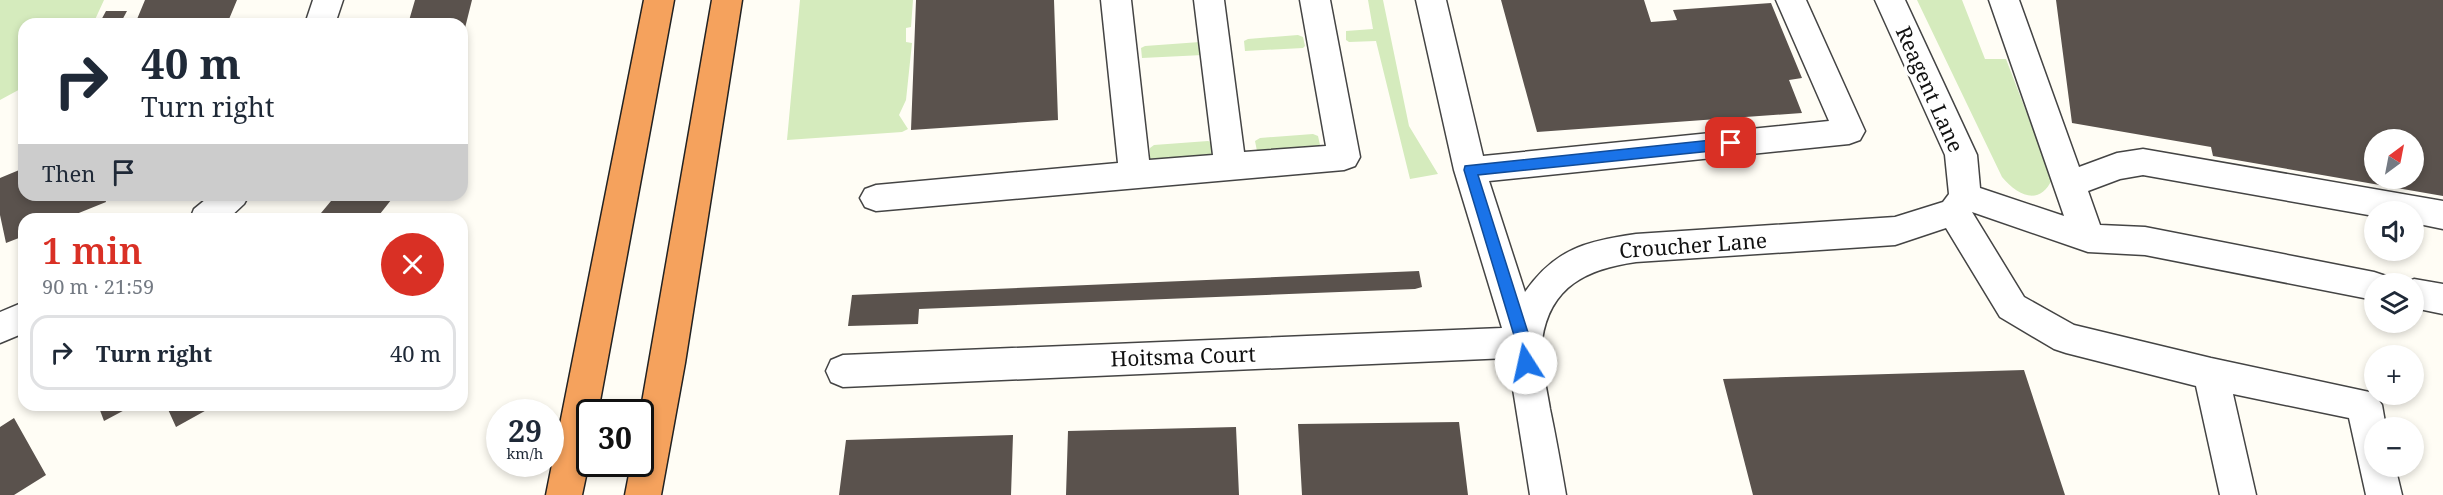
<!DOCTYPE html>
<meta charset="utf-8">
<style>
:root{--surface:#fff;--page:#f6f6f7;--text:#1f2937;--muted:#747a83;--line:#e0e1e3;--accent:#d93025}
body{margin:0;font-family:"Noto Serif",serif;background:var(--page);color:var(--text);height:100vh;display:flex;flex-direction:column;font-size:22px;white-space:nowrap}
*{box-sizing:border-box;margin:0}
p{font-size:20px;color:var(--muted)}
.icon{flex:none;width:33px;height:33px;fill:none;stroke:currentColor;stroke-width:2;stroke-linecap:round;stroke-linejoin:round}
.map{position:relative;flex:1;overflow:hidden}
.side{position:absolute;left:18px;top:213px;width:450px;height:198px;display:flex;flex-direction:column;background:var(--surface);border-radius:18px;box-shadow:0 3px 9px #0003}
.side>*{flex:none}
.top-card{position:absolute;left:18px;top:18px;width:450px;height:183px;border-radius:18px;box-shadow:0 3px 9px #0003;background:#fff;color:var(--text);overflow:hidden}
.needle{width:39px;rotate:32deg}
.fabs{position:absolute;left:2364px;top:129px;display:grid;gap:12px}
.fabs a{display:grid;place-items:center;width:60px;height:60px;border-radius:50%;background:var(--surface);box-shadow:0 3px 9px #0003;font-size:30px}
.speed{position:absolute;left:486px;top:399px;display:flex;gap:12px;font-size:30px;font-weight:700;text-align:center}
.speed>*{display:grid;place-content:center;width:78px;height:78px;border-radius:50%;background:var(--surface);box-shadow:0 3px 9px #0003;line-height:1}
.speed small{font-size:15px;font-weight:400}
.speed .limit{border:3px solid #111;border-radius:9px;background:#fff;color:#111}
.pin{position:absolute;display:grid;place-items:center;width:51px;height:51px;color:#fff;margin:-26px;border-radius:12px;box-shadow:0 3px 9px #0006}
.me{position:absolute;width:66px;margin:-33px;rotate:350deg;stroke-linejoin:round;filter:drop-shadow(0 0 4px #0008)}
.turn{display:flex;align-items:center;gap:21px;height:126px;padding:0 24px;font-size:27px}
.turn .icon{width:78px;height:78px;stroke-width:2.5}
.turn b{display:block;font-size:42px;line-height:51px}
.then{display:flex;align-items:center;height:57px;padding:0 24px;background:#0003;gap:12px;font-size:22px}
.round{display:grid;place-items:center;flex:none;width:63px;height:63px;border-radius:32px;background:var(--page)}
.overview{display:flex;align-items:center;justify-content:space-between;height:102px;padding:0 24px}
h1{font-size:36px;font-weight:600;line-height:45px;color:var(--accent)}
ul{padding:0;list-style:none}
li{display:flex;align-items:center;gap:18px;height:75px;margin:0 12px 9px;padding:0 12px;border:3px solid var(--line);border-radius:18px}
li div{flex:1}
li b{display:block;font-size:22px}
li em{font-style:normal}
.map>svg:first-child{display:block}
</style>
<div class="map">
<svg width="2443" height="495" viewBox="0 0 2443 495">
<rect width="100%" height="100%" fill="#fffdf5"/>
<path fill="#d5ebbd" d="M0,0H104L93,24H24V87L0,100Z
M800,0H913L911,27L906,28V42L912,43L906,100L899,115L908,129L902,132L787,140Z
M1368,0H1383L1409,126L1438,174L1410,179L1376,41L1349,42L1346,40V31L1373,29Z
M1917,0H1962L1985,59H2006L2052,179C2040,207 2017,195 2002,177Z
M1298,35L1303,37L1305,46L1303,48L1245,51L1244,41L1248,39Z
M1200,42L1203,55L1142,58L1141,48L1145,46Z
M1313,134L1318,136L1320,145L1318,148L1257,151L1255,141L1260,138Z
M1208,141L1213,143L1214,149L1211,155L1150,159V148L1154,145Z"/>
<path fill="#5a524d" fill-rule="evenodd" d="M145,0H237L227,24H135Z
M415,0H472L464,32H462V24H408Z
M916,0H1054L1058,120L911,130Z
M1501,0H1644L1651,22L1677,20L1673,10L1771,3L1802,78L1789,80L1802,113L1537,132Z
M2056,0H2443V196L2213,156L2211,147L2072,123ZM2374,140H2414V178H2374Z
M106,11H127L120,24H99Z
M24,168V195H104L106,202L64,219H24V236L6,243L0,215V178Z
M336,195H395L376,219H316Z
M1419,271L1422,287L1415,289L919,309L918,324L848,326L852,295Z
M2024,370L2065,495H1753L1723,379Z
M98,405H134L104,421Z
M166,405H211L212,407L176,427Z
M14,418L46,475L14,495H0V427Z
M1459,422L1468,495H1302L1298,424Z
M1236,427L1239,495H1066L1068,431Z
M1013,435L1011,495H839L846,440Z"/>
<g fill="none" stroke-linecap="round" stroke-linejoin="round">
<defs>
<path id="minor" d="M313,0H343L335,24H305Z
M1101,0H1131L1149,160L1213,155L1194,0H1224L1244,152L1326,146L1300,0H1330L1360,157L1355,166L1344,170L876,211L865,207L860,198L865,189L876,185L1118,163Z
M1416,0H1446L1483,156L1829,121L1776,0H1806L1865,131L1860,140L1849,144L1489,181L1525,292C1555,249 1586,241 1636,234L1895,217L1943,202L1949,194L1945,155L1875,0H1905L1977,155L1980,188L2064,216L1989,0H2019L2079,167L2117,153L2143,149L2443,201V229L2414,223V212H2374V216L2143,175L2120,179L2088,191L2100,225L2145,227L2374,272L2386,276L2390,284H2374V300L2145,255L2088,252L1972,212L2024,297L2074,325L2211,358L2374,393L2382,405L2386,428H2374V466H2395L2402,495H2366L2349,418L2233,394L2256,495H2220L2196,386L2066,353L2054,349L2000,317L1946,228L1895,245L1636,262C1587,269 1550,286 1542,340C1539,359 1547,389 1550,409C1556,437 1561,466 1566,495H1530L1508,358L843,387L831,382L826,371L831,360L843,355L1502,328L1454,170Z
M211,195H249L244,204L228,219H190L194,209Z
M2414,279L2443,284V314L2414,308V284H2403Z
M24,302V333L0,343V312Z"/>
<path id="highway" d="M644,0H674L598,412H590V457L582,495H546Z
M712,0H742L685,363L661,495H625L631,464H640V414Z"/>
</defs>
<use href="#minor" stroke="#444" stroke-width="3"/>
<use href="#highway" stroke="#222" stroke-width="3"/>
<use href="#minor" fill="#fff" fill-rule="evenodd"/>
<use href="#highway" fill="#f5a25d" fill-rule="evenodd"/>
</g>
<path fill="#1a73e8" stroke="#114b97" stroke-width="1.5" d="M1731,138L1737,143L1731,149L1478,175L1531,342L1533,363L1531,367L1526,369L1521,367L1516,342L1464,170L1465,166Z"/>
<g text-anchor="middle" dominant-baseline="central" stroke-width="6" stroke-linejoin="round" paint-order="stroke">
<g font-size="21" fill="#111" stroke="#fff">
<text transform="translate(1930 89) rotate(66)">Reagent Lane</text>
<text transform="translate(1693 245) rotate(-4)">Croucher Lane</text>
<text transform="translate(1183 356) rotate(-2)">Hoitsma Court</text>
</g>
</g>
</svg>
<div class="fabs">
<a><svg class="needle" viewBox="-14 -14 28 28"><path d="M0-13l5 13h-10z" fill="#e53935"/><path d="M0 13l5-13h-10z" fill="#747a83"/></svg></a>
<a><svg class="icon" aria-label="sound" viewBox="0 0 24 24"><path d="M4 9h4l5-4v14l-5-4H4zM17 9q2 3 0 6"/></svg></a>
<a><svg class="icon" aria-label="layers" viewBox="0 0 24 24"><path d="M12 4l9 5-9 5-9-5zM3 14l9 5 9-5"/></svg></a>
<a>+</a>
<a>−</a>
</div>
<div class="speed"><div>29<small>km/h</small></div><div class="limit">30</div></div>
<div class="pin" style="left:1731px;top:143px;background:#d93025"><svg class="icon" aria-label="arrive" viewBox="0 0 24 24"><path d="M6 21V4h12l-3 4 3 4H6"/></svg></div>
<svg class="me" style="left:1526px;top:363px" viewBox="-20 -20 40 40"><circle r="19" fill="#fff"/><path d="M0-13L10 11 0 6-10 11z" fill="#1a73e8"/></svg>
<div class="top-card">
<div class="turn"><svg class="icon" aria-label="right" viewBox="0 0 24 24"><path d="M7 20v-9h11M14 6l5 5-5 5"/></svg><div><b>40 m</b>Turn right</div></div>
<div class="then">Then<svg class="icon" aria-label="arrive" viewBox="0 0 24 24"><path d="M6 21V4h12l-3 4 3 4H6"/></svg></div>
</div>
<section class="side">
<div class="overview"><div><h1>1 min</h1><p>90 m · 21:59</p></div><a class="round" style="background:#d93025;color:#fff"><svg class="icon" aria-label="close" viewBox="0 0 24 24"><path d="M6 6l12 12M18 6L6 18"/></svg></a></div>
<ul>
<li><svg class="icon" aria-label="right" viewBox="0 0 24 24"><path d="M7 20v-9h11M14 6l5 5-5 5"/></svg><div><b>Turn right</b></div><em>40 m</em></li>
</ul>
</section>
</div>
